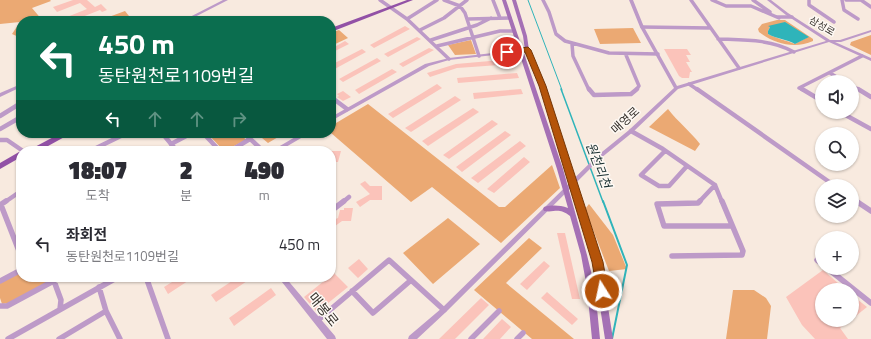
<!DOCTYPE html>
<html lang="ko">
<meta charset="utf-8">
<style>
:root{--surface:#fff;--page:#f2f2f3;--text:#2b2b33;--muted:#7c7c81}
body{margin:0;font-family:"Titillium Web","Noto Sans KR",sans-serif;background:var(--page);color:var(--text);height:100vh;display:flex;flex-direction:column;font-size:15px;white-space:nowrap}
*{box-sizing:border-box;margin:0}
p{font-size:13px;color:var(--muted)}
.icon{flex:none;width:22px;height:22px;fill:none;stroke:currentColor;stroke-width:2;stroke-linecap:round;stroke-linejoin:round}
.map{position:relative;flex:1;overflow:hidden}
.sheet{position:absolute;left:16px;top:146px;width:320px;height:136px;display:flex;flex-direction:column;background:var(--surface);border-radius:16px;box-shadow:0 1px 3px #0004}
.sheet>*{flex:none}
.guide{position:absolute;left:16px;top:16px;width:320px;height:122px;border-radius:16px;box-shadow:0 1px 3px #0004;background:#0b6e4f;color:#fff;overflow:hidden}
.buttons{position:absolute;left:815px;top:75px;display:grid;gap:8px}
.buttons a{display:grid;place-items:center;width:44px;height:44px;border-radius:50%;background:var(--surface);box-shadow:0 1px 3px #0004;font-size:20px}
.pin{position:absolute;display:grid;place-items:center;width:34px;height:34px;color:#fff;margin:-17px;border:2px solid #fff;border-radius:50%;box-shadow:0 1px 4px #0007}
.me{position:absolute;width:44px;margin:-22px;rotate:350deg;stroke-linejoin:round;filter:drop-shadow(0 0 3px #0008)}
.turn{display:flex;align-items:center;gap:14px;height:84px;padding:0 16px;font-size:18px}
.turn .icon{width:52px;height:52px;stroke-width:2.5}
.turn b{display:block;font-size:28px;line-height:34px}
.lanes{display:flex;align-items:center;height:38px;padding:0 16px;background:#0003;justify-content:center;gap:20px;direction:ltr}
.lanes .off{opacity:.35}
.eta{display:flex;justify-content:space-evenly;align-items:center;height:68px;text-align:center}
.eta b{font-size:24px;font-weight:800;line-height:28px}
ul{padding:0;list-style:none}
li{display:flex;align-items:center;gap:12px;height:60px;padding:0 16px}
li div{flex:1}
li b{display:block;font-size:15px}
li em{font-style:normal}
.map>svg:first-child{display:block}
</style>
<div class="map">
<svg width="871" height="339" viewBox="0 0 871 339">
<rect width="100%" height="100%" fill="#f8eadf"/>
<path fill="#eba973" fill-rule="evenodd" d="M0,0H50L51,1L32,8L43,21H21V38L12,34L20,22L0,24Z
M125,11L133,21H98Z
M777,20H785L813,39V41C795,49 774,44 759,32L758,29L762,24ZM770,27L808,37L795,44C786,40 777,39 768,34V31Z
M633,28L641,43L600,44L594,29Z
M339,30L348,38L331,46V33Z
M871,35V55L850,45L851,42Z
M471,40L476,54L455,55L448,45Z
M368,104L499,207H505L552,165L560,188L501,243L432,187L411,202L331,133V126Z
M668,109C678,122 690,131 700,144L695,151L649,127Z
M207,133H240L246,140L224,151Z
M256,133H285L268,143Z
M589,204L613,235L627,269L609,271L585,209Z
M448,218L480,244L433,284L403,253Z
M529,238L542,248L506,283L574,339H532L474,290Z
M21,272V277H44L47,283L10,303L2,304L0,298V283Z
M733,290H754L766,298L771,306L767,339H726Z"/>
<path fill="#2fb4ba" d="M785,22L809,37L795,44C786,39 777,39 768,34V31L770,27L768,26Z"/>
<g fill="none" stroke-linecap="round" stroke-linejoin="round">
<path stroke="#2fb4ba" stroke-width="1" d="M528,0L562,90"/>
<path stroke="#2fb4ba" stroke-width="1.5" d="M561,89L603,202"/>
<path stroke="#2fb4ba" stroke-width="2" d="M603,201L627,265L612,339"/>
</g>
<path fill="#fbc3ba" d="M73,0H87L95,7L101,4L107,10L102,12L100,10L72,21H57L87,9L80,3L57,12L53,7Z
M405,26L410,29L374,48L370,45Z
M417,37L421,39L388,57L384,54Z
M345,41L349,44L331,53V49Z
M429,48L434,50L403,67L399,64Z
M362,49L366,52L331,71V65Z
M664,49H687L691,55H686L690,62H686L692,72H690L689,78H682L679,76Z
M377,58L381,61L343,82L339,79Z
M513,59L515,64L457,68L430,77L427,73L456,64Z
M392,69L397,72L359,94L355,90Z
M517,73L519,78L458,83L457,78Z
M437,84L442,88L393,118L388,114Z
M521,89L523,94L474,99L473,93Z
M343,91L351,97L343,101L337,97L339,96L337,94Z
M455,96L461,100L411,132L405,128Z
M473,108L479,112L428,146L422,141Z
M492,120L498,124L449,159L443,155Z
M505,131L511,135L462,172L456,167Z
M520,141L526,146L478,183L471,178Z
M331,151H341L338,162H331Z
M524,157L530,162L494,193L487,189Z
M365,181L370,186H382V200H370L360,207L356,202L370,194L360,184Z
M344,208H353L351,221H342L331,229V221L338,218L340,210H344Z
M557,233H565L580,299H572Z
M359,259L368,269L358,278L348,268Z
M544,261L550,266L527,290L520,284Z
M823,270L846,290H822V320H851L840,328L848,339H815L802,325L786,297Z
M334,273L348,287L317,312L304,297L329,277H331Z
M180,277H194L168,294L164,287Z
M238,277H253L216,302L211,295Z
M271,288L276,295L234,326L229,318Z
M547,292L578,319L572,325L541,298Z
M852,295L867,307L852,319Z
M481,298L489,305L455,339H439Z
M502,319L511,327L500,339H483Z"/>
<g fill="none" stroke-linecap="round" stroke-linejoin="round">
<path stroke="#bd9ac8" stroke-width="3.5" d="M380,0L407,19L449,59
M444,0L460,6L465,13L479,56
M493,0L500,18
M543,0L549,12L556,34L565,41L609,53L658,54
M691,0L739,68
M712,0L726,6H751L779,18
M753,0L770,12
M809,0V5L834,22
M842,0L844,10L858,19
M846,0H861
M861,0L871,7
M777,17H792
M407,19L437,0
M468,19L510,18
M642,27L710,28
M420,30L444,18L467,0
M718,39C744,40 771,39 794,52
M431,40L477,25L491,18
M572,44L573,56L589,90
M437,46L500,31H514
M626,55L639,86L636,90
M830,73L845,82
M689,84L698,90
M852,86L860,90
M803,90L799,88L862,56"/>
<path stroke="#bd9ac8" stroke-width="4.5" d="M589,89L594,95L631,94L637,89
M697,89L835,186
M802,89L822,101
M858,89L871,97
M331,97L347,109
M840,112L871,129
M0,116L21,103
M0,129L21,117
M631,131L663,149L715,185L722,202
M203,133L220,151
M244,133L263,151
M0,140H7L23,151
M171,144L192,133
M90,151L127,133
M230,151L250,139
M665,151L641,175L659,186H669L687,166
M852,198L858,202
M5,202L21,191
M343,202L349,197
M699,202L715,185"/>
<path stroke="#bd9ac8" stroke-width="5.5" d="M700,201L698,203L657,204L664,226H732
M856,201L871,211
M0,205L6,201
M1,205L21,256
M331,211L344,201
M672,256L742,255L743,251L722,201
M817,260L822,264
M827,268L871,303
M146,277L168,339
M0,281L21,270
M54,281L61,300L60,309
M99,287L106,311L120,339
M352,291L373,313L410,281
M0,306H7L61,277
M317,321L389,260L444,310
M8,339L118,277
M59,339L106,311
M471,339L499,311
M517,339L523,333"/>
<path fill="#bd9ac8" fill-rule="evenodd" d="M223,0H228L187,21H182Z
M629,0H633L644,27L677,86L826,41L786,15L767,0H771L788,13L830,40H840L871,30V32L841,42H835L871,58V61L829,42L678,89L633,132L601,158L446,312L417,339H408L409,336L442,308L597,156L629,130L674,88L640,27Z
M527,49L529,50V51L449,60L429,66L331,121V117L425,64L449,58Z
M21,84V87L0,97V93Z
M159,133H165L180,151H174Z
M302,133H309L308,134L279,151H272L273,150Z
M278,277H285L335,336L336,339H327Z"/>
<path fill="#a570b5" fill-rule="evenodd" d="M502,0H506L563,169L587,255L595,288L600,339H592L587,288L581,255L570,216C558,207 555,213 544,211L543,209L544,207C552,205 559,205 568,208L557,169Z
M512,0H516L527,36L529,50L546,86L601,262L613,339H605L593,262L540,86L525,50L523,36Z"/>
<path fill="#9251a6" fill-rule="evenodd" d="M407,0H413L331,32V28Z
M61,133H69L68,135L39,151H30L31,149Z
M19,152H21V157L0,169V163Z"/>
</g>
<path fill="#b45309" stroke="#753606" d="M528,47L531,50L546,86L603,262L608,291L606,295L602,297L598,295L597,291L592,262L539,86L525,52L507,54L503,52L507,50Z"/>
<g text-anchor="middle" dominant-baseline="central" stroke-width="3" stroke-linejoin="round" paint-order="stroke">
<g font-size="10" fill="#38332e" stroke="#fef9f4">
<text transform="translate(822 26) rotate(31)">삼성로</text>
</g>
<g font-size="12" fill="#38332e" stroke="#fef9f4">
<text transform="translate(625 120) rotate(-42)">매영로</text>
</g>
<g font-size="13" font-style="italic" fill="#1c3233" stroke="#fef9f4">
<text transform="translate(599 165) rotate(69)">원천리천</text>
</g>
<g font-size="14" fill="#38332e" stroke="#fef9f4">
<text transform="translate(324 309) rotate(51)">매봉로</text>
</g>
</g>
</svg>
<div class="buttons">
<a><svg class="icon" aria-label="sound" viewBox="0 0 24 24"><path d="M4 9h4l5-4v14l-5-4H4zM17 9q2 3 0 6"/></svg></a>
<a><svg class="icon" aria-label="search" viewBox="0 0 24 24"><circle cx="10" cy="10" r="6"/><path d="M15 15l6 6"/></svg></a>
<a><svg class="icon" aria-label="layers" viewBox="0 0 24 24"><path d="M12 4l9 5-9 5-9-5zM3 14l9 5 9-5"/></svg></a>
<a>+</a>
<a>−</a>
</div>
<div class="pin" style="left:507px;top:52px;background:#d93025"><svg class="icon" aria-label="arrive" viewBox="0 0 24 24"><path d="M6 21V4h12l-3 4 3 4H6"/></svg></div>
<svg class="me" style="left:602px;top:291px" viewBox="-20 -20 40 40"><circle r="17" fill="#b45309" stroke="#fff" stroke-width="3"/><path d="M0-11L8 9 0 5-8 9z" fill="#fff"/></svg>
<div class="guide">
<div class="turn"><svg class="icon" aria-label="left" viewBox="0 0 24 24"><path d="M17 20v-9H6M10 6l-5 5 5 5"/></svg><div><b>450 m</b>동탄원천로1109번길</div></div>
<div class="lanes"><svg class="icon" aria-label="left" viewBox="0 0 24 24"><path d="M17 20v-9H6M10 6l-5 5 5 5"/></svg><svg class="icon off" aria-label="ahead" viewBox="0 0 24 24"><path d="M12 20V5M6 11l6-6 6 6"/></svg><svg class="icon off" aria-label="ahead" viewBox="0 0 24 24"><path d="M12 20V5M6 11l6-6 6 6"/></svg><svg class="icon off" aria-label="right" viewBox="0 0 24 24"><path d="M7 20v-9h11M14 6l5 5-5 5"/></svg></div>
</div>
<section class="sheet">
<div class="eta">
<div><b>18:07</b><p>도착</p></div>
<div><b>2</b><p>분</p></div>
<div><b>490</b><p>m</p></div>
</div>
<ul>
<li><svg class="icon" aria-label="left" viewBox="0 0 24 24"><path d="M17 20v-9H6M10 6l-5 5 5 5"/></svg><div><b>좌회전</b><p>동탄원천로1109번길</p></div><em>450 m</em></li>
</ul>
</section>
</div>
